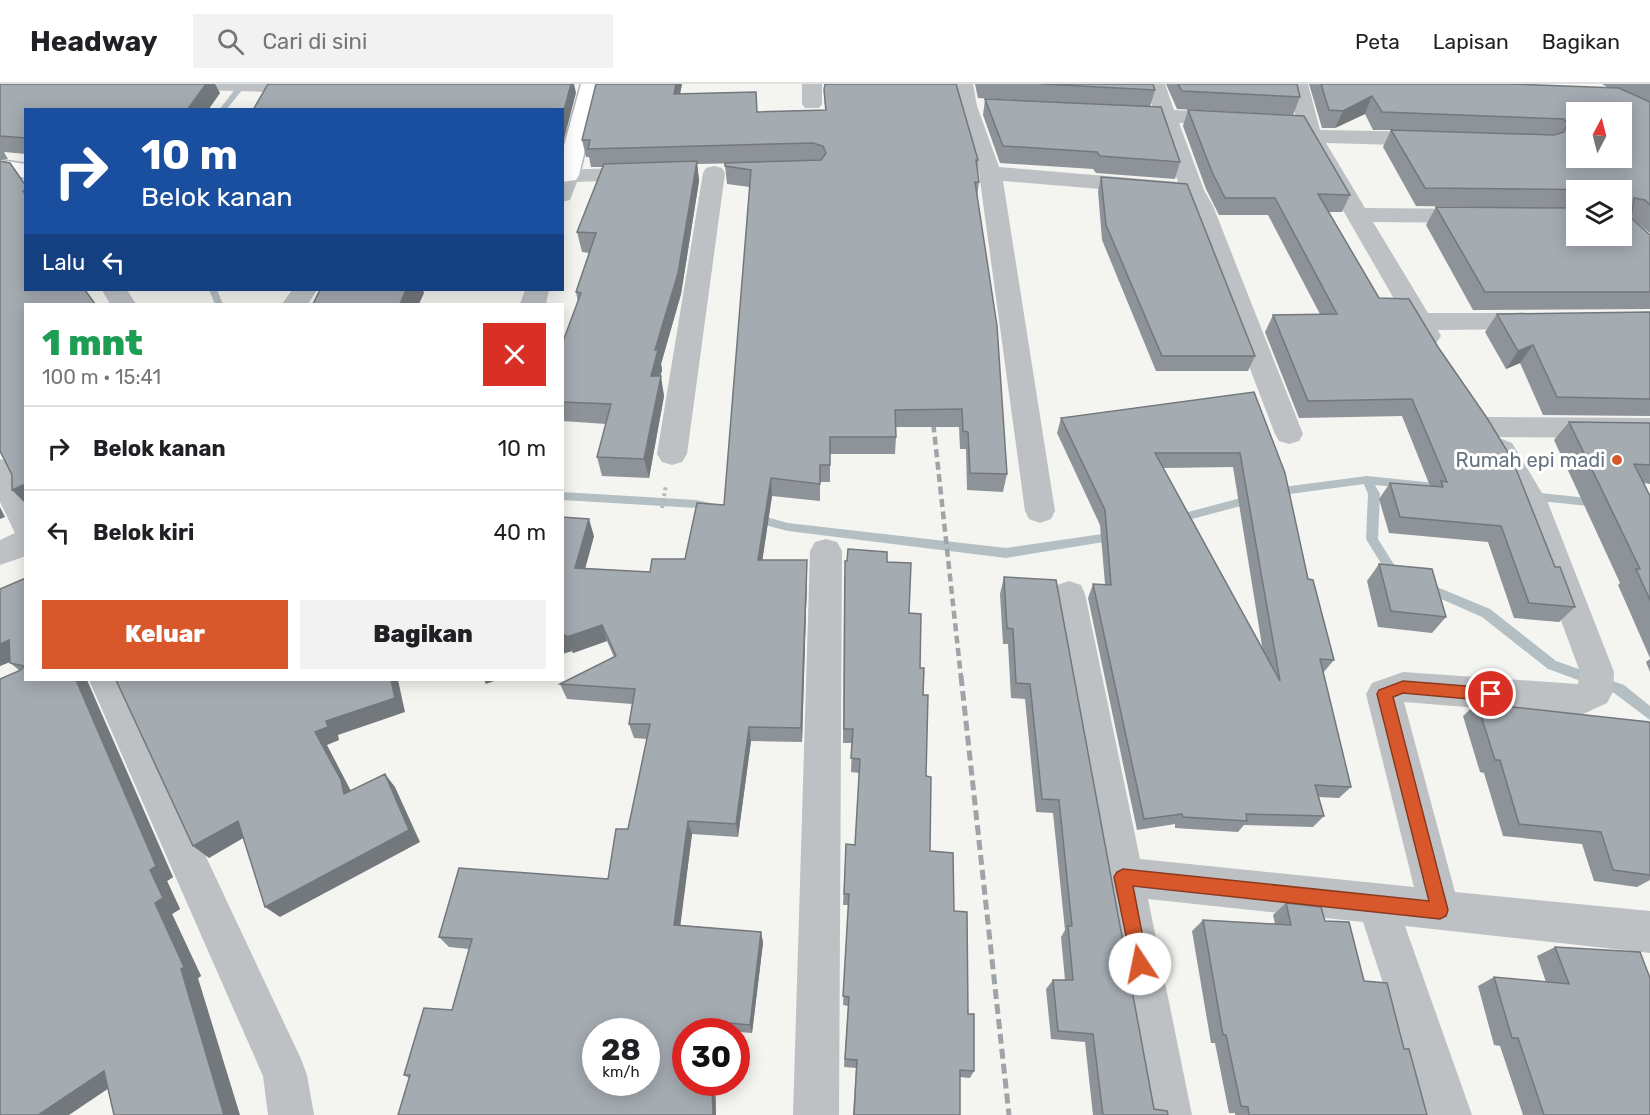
<!DOCTYPE html>
<html lang="id">
<meta charset="utf-8">
<style>
:root{--surface:#fff;--page:#f2f2f2;--text:#202124;--muted:#757577;--line:#e0e0e0;--accent:#d8582c}
body{margin:0;font-family:Rubik,sans-serif;background:var(--page);color:var(--text);height:100vh;display:flex;flex-direction:column;font-size:22px;white-space:nowrap}
*{box-sizing:border-box;margin:0}
p{font-size:20px;color:var(--muted)}
.icon{flex:none;width:33px;height:33px;fill:none;stroke:currentColor;stroke-width:2;stroke-linecap:round;stroke-linejoin:round}
.map{position:relative;flex:1;overflow:hidden}
.drawer{position:absolute;left:24px;top:219px;width:540px;height:378px;display:flex;flex-direction:column;background:var(--surface);border-radius:0px;box-shadow:0 3px 15px #0003}
.drawer>*{flex:none}
.banner{position:absolute;left:24px;top:24px;width:540px;height:183px;border-radius:0px;box-shadow:0 3px 15px #0003;background:#1a4fa0;color:#fff;overflow:hidden}
.needle{width:39px;rotate:7deg}
.tools{position:absolute;left:1566px;top:18px;display:grid;gap:12px}
.tools a{display:grid;place-items:center;width:66px;height:66px;border-radius:0px;background:var(--surface);box-shadow:0 3px 15px #0003;font-size:30px}
.speed{position:absolute;left:582px;top:934px;display:flex;gap:12px;font-size:30px;font-weight:700;text-align:center}
.speed>*{display:grid;place-content:center;width:78px;height:78px;border-radius:50%;background:var(--surface);box-shadow:0 3px 15px #0003;line-height:1}
.speed small{font-size:15px;font-weight:400}
.speed .limit{border:9px solid #d22;background:#fff;color:#111}
.pin{position:absolute;display:grid;place-items:center;width:51px;height:51px;color:#fff;margin:-26px;border:3px solid #fff;border-radius:50%;box-shadow:0 2px 6px #0007}
.me{position:absolute;width:66px;margin:-33px;rotate:349deg;stroke-linejoin:round;filter:drop-shadow(0 0 4px #0008)}
.turn{display:flex;align-items:center;gap:21px;height:126px;padding:0 18px;font-size:27px}
.turn .icon{width:78px;height:78px;stroke-width:2.5}
.turn b{display:block;font-size:42px;line-height:51px}
.then{display:flex;align-items:center;height:57px;padding:0 18px;background:#0003;gap:12px;font-size:22px}
.round{display:grid;place-items:center;flex:none;width:63px;height:63px;border-radius:0px;background:var(--page)}
.summary{display:flex;align-items:center;justify-content:space-between;height:102px;padding:0 18px}
h1{font-size:36px;font-weight:800;line-height:45px;color:#1e9e55}
.primary-button{display:flex;gap:12px;margin-top:auto;padding:12px 18px}
.primary-button a{flex:1;height:69px;border-radius:0px;background:var(--accent);color:#fff;font-size:24px;font-weight:800;line-height:69px;text-align:center}
.primary-button a+a{background:var(--page);color:var(--text)}
ul{padding:0;list-style:none}
li{display:flex;align-items:center;gap:18px;height:84px;padding:0 18px;border-top:2px solid var(--line)}
li div{flex:1}
li b{display:block;font-size:22px}
li em{font-style:normal}
header{display:flex;align-items:center;gap:36px;box-sizing:border-box;height:84px;padding:0 30px;background:var(--surface);border-bottom:2px solid var(--line)}
header strong{font-size:28px}
nav{display:flex;gap:33px;margin-inline-start:auto;font-size:21px}
.search{width:420px;height:54px;background:var(--page);display:flex;align-items:center;gap:15px;box-sizing:border-box;padding:0 21px;border-radius:0px;color:var(--muted);font-size:22px}
.map>svg:first-child{display:block}
</style>
<header>
<strong>Headway</strong>
<div class="search"><svg class="icon" aria-label="search" viewBox="0 0 24 24"><circle cx="10" cy="10" r="6"/><path d="M15 15l6 6"/></svg>Cari di sini</div>
<nav><a>Peta</a><a>Lapisan</a><a>Bagikan</a></nav>
</header>
<div class="map">
<svg width="1650" height="1031" viewBox="0 0 1650 1031">
<rect width="100%" height="100%" fill="#f4f4f0"/>
<g fill="none" stroke-linecap="round" stroke-linejoin="round">
<path fill="#b4bfc3" fill-rule="evenodd" d="M239,0H247L226,26H219Z
M209,206H217L223,220H215Z
M1367,392L1445,400L1451,404L1445,408L1375,401L1380,410L1378,455L1398,487L1402,489L1404,492L1402,495L1398,497L1390,494L1366,455L1368,410L1364,400L1275,412L1269,408L1275,404Z
M562,408L696,416L715,420L717,423L711,427L696,424L562,416Z
M1531,408L1597,415L1603,419L1597,423L1531,416L1525,412Z
M1252,411L1256,412L1258,415L1256,418L1173,440L1167,436L1173,432Z
M754,430L788,439L1006,464L1116,448L1122,452L1116,456L1006,474L788,447L750,437L748,434L750,431Z
M1425,498L1490,525L1556,577L1624,601L1650,622V636L1614,609L1548,585L1482,533L1421,506L1419,503L1421,500Z"/>
<defs>
<path id="secondary" d="M581,0H601L579,91L576,96L562,98V69Z
M0,76L26,80V94L0,90Z"/>
</defs>
<use href="#secondary" stroke="#b2b6ba" stroke-width="3"/>
<path stroke="#b7babc" stroke-width="4" stroke-dasharray="3 3" stroke-linecap="butt" d="M662,424L666,401"/>
<path fill="#bdc1c4" fill-rule="evenodd" d="M188,0H318L320,3L317,7L310,9L198,6L191,4Z
M802,0H822V20L819,24H805L802,20Z
M953,0H973L977,22L999,83L1178,98L1157,37L1111,33L1107,29L1111,25L1153,24L1145,0H1165L1174,26L1240,30L1243,35L1240,40L1232,41L1179,39L1204,106L1213,122L1303,350L1299,357L1289,360L1279,357L1275,350L1184,112L1003,97L1055,427L1051,435L1040,439L1029,435L1025,427L979,89L957,22Z
M1288,0H1308L1320,46L1434,48L1442,50L1445,55L1442,60L1434,62L1326,59L1365,124L1476,125L1484,127L1488,132L1484,137L1476,139L1373,138L1428,229H1537L1546,231L1550,237L1546,243L1537,245L1438,246L1441,252L1437,258L1428,261L1419,258L1300,52Z
M714,82L722,84L725,89L687,370L682,378L672,381L662,378L657,370L703,89L706,84Z
M643,83L651,85L654,90L651,95L577,98L570,116L562,118V86Z
M102,206H127L136,220H110Z
M292,206H317L308,220H282Z
M525,206H549L546,220H520Z
M1488,333L1650,334V354L1488,353L1478,350L1474,343L1478,336Z
M1502,355L1512,359L1548,419L1614,588L1613,608L1607,619L1579,632L1404,618L1455,808L1650,827V869L1405,842L1472,1031H1426L1363,838L1148,815L1192,1031H1146L1053,510L1057,501L1069,497L1081,501L1085,510L1140,775L1414,803L1366,610L1372,599L1403,588L1578,600L1580,588L1518,420L1487,366L1492,359Z
M0,375L11,378L26,408V472L0,481V456L15,449L0,418Z
M826,455L837,458L842,467L839,1031H793L810,467L815,458Z
M89,596H123L301,975L307,991L314,1031H268L263,992Z"/>
<use href="#secondary" fill="#fff" fill-rule="evenodd"/>
<path stroke="#9fa4a9" stroke-width="4.5" stroke-dasharray="8 4.5" stroke-linecap="butt" d="M932,328L961,593"/>
<path stroke="#9fa4a9" stroke-width="5" stroke-dasharray="10 5" stroke-linecap="butt" d="M961,592L1009,1031"/>
</g>
<path fill="#8d9398" fill-rule="evenodd" d="M0,0L220,9L208,26H26V70L4,68L8,75L0,76Z
M596,0H682L680,10L757,28L825,26L824,6L957,5L978,76L977,85L979,98L977,113L1007,390L1003,408L967,406L966,365H960L959,343H895L896,353L895,370H830V398H820V417L772,412L762,476L807,493L802,658L751,657L738,753L692,750L680,841L761,848L763,859L752,949L713,946L686,999H715L716,1031L409,994L404,991L452,926L469,865L449,863L439,853L608,795L628,745L647,655L634,654L629,640L632,620L567,615L560,600L614,573L607,557L573,569L572,567L562,570V433L594,452L585,484L650,488L685,475L724,421L750,103L727,100L725,82L746,79L697,80L699,97L681,210L661,280L662,286L660,292L664,312L649,394L602,392L597,373L606,340L562,337V260L578,218L576,208L589,169L582,168L577,148L603,83H591L589,73H586L582,56Z
M975,0H1153L1155,6L1150,23L1180,78L1175,95L1096,89L1093,85L1000,79L983,31L985,15L1032,17L978,14Z
M1166,0H1297L1300,13L1293,31L1177,25Z
M1309,0H1511L1609,4L1602,0H1650V149L1631,134L1650,151V225L1473,226L1426,141L1436,123L1549,124L1416,122L1383,63L1391,46H1373L1365,30L1335,44H1322ZM1576,106H1622L1576,152Z
M1188,26L1350,111L1342,128H1328L1379,214L1555,483L1575,523L1559,538L1514,534L1488,458L1389,449L1379,415L1390,399L1430,402L1402,332L1299,334L1265,248L1273,231L1320,230L1268,131H1219L1206,105L1183,42Z
M1101,93L1255,272L1248,287H1156L1102,156L1098,107Z
M1650,228V332L1543,331L1520,279L1506,285L1485,248L1497,230Z
M1254,308L1308,495L1334,576L1323,589L1351,703L1339,714L1319,713L1324,732L1313,743L1244,741L1238,748L1175,744V740L1137,746L1088,514L1093,500H1105L1100,441L1057,349L1061,334ZM1233,383L1263,568L1163,384Z
M1569,338L1650,339V400L1644,399L1650,412V574L1618,501L1620,499L1554,356Z
M887,478L909,529L920,584L923,611L926,692L930,767L954,827L968,930L974,987L970,994L960,993V1031H853L856,984L844,983L848,922L843,921L848,821H843L846,760L855,761L859,689L851,688L852,659H843L844,493Z
M1379,480L1446,533L1432,549L1378,543L1367,497Z
M1004,493L1154,1025L1168,1031H1093L1085,958L1051,955L1046,905L1053,896H1065L1061,853L1065,846L1053,729L1036,728L1025,615L1011,614L1008,560H1003L1000,510Z
M0,505L173,793L167,797L180,825L172,830L201,892L198,894L19,586L10,579V578L0,582Z
M1650,575V588L1646,578Z
M1477,619L1650,640V796L1637,803L1594,797L1582,760L1503,752L1484,689L1480,688L1463,632Z
M1286,819L1325,837L1364,897L1404,965L1427,1031H1235V1029H1229L1215,959H1211L1192,847L1203,836L1275,840L1273,831Z
M1555,863L1650,1031H1523L1500,962L1494,961L1478,902L1494,893L1546,898L1537,872Z"/>
<path fill="#73787c" d="M206,0H215L220,9L208,26H187Z
M571,0H574L576,9L562,63V34Z
M676,0H682L676,28L674,10Z
M1372,12L1365,30L1335,44L1343,27Z
M697,77L699,97L681,210L661,280L662,286L655,312L651,292L655,266Z
M406,206H423L424,209L419,220H400Z
M1533,261L1520,279L1506,285L1518,267Z
M661,292L664,312L649,394L644,375Z
M771,394L772,412L760,492L758,476Z
M23,401L26,404V420L12,406Z
M0,423L5,433L0,435Z
M589,435L594,452L581,500L575,484Z
M807,476V493L802,658L801,644Z
M602,541L607,557L573,569L567,553Z
M566,551L572,567L562,570V552Z
M9,556L26,571L0,582V560Z
M76,596H87L173,793L167,797L180,825L172,830L201,892L198,894L240,1031H224L155,819L150,786Z
M391,596H398L405,628L338,651L339,656L327,661L352,709L344,710L315,648L326,637Z
M484,596H497L486,600Z
M749,643L751,657L738,753L736,740Z
M385,690L395,703L420,758L280,833L265,823Z
M238,737L252,749L209,774L193,762Z
M688,737L692,750L679,852L674,841Z
M761,848L763,859L752,949L750,941Z
M709,937L713,946V948H710Z
M104,987L124,994L69,1031H38Z
M712,999H715L716,1031H713Z"/>
<path fill="#a4abb1" stroke="#73787c" stroke-width="1.5" fill-rule="evenodd" d="M0,0H206L187,26H26V54L0,52Z
M268,0H571L562,34V26H253Z
M596,0H676L674,10L756,8L757,28L826,26L824,6L825,0H956L978,76H976L979,98H975L997,242L1007,390L970,389L968,348L963,347L962,325L895,326L896,353H830V381H820V400L771,394L758,476H807L801,644L749,643L736,740L688,737L674,841L761,848L750,941L709,937L710,948H686V999H712L713,1031H398L410,991H404L424,924L452,926L472,855L439,853L459,784L608,795L616,745H628L650,640H629L635,605L560,600L616,572L602,541L567,553L566,551L562,552V433L589,435L575,484L650,488L652,475H685L697,419L724,421L751,86L725,82V79L821,76L826,69L823,62L813,59L588,65L590,56H582ZM596,948H646V999H596Z
M1042,0H1153L1155,6Z
M1178,0H1297L1300,13L1182,7Z
M1321,0H1511L1619,4L1650,18V121L1645,116L1634,114L1631,134L1650,151V208H1485L1436,123L1576,124V152H1622V106L1425,104L1391,46L1554,51L1564,48L1567,40L1564,35L1382,28L1372,12L1343,27L1329,26ZM1576,28H1622V74H1576Z
M985,15L1161,23L1180,78L1100,72L1097,68L1003,62Z
M1188,26L1304,32L1350,111L1318,110L1379,214L1409,215L1438,263L1487,334L1512,375L1555,483H1560L1575,523L1529,519L1501,442L1400,433L1390,399L1443,403L1441,397L1447,398L1412,315L1308,317L1273,231L1337,230L1275,114H1225L1212,88Z
M0,77L10,79L26,102V107H23L26,111V206H85L95,220H26V406L23,401L12,406V391L0,367Z
M697,77L678,189L655,266H658L651,292H661L644,375L597,373L611,320L562,318V260L581,209L576,208L596,149L577,148L604,80Z
M1101,93L1187,100L1255,272H1162L1106,141Z
M320,206H406L400,220H313Z
M1650,228V315L1557,313L1533,261L1518,267L1497,230Z
M1254,308L1285,389L1308,495L1313,496L1334,576L1320,575L1351,703L1315,701L1324,732L1246,730L1247,737L1183,733L1182,730L1144,735L1093,500L1111,501L1105,426L1061,334ZM1155,369H1240L1280,597Z
M1569,338L1650,339V381L1634,380L1650,412V516L1636,485H1640Z
M848,465L887,468V478L911,479L909,529L921,530L920,584H924L923,611H928L926,692L931,693L930,767L953,769L954,827L967,828L968,930H974V987L960,986V1031H854L857,976L845,975L849,913L843,912L849,810H844L846,760L855,761L860,675L851,674L853,645H844L845,477H847Z
M1379,480L1432,485L1446,533L1391,527Z
M1004,493L1056,496L1154,1025L1167,1027L1168,1031H1103L1093,950L1058,947L1053,896H1073L1068,842H1072L1059,716L1042,715L1030,600L1016,599L1013,545L1007,544Z
M26,494V596H76L156,782L150,786L163,814L155,819L184,883L181,885L224,1031H114L104,987L38,1031H0V595L21,586L24,582L10,579L9,556L0,560V505Z
M116,596H391L395,614L326,637L328,643L315,648L341,696L344,710L385,690L409,746L265,823L238,737L193,762Z
M1477,619L1649,638L1650,640V791L1613,786L1601,748L1519,740L1500,676H1495Z
M1286,819L1321,823L1325,837L1349,838L1364,897L1387,899L1404,965H1409L1427,1031H1249L1248,1023L1241,1022L1226,951H1223L1203,836L1291,841Z
M1555,863L1640,868L1650,894V1031H1544L1518,954H1512L1494,893L1569,900Z"/>
<path fill="#d8582c" stroke="#8c391d" stroke-width="1.5" d="M1403,597L1491,604L1498,610L1491,617L1403,609L1393,613L1448,826L1446,832L1440,835L1133,802L1148,880L1146,886L1140,888L1133,886L1114,793L1117,788L1123,785L1429,817L1377,610L1379,606Z"/>
<circle fill="#d8582c" stroke="#fff" stroke-width="2" cx="1617" cy="376" r="6"/>
<g text-anchor="middle" dominant-baseline="central" stroke-width="6" stroke-linejoin="round" paint-order="stroke">
<g font-size="20" fill="#657380" stroke="#fff" text-anchor="end">
<text x="1605" y="376">Rumah epi madi</text>
</g>
</g>
</svg>
<div class="tools">
<a><svg class="needle" viewBox="-14 -14 28 28"><path d="M0-13l5 13h-10z" fill="#e53935"/><path d="M0 13l5-13h-10z" fill="#757577"/></svg></a>
<a><svg class="icon" aria-label="layers" viewBox="0 0 24 24"><path d="M12 4l9 5-9 5-9-5zM3 14l9 5 9-5"/></svg></a>
</div>
<div class="speed"><div>28<small>km/h</small></div><div class="limit">30</div></div>
<div class="pin" style="left:1491px;top:610px;background:#d93025"><svg class="icon" aria-label="arrive" viewBox="0 0 24 24"><path d="M6 21V4h12l-3 4 3 4H6"/></svg></div>
<svg class="me" style="left:1140px;top:880px" viewBox="-20 -20 40 40"><circle r="19" fill="#fff"/><path d="M0-13L10 11 0 6-10 11z" fill="#d8582c"/></svg>
<div class="banner">
<div class="turn"><svg class="icon" aria-label="right" viewBox="0 0 24 24"><path d="M7 20v-9h11M14 6l5 5-5 5"/></svg><div><b>10 m</b>Belok kanan</div></div>
<div class="then">Lalu<svg class="icon" aria-label="left" viewBox="0 0 24 24"><path d="M17 20v-9H6M10 6l-5 5 5 5"/></svg></div>
</div>
<section class="drawer">
<div class="summary"><div><h1>1 mnt</h1><p>100 m · 15:41</p></div><a class="round" style="background:#d93025;color:#fff"><svg class="icon" aria-label="close" viewBox="0 0 24 24"><path d="M6 6l12 12M18 6L6 18"/></svg></a></div>
<ul>
<li><svg class="icon" aria-label="right" viewBox="0 0 24 24"><path d="M7 20v-9h11M14 6l5 5-5 5"/></svg><div><b>Belok kanan</b></div><em>10 m</em></li>
<li><svg class="icon" aria-label="left" viewBox="0 0 24 24"><path d="M17 20v-9H6M10 6l-5 5 5 5"/></svg><div><b>Belok kiri</b></div><em>40 m</em></li>
</ul>
<div class="primary-button"><a>Keluar</a><a>Bagikan</a></div>
</section>
</div>
